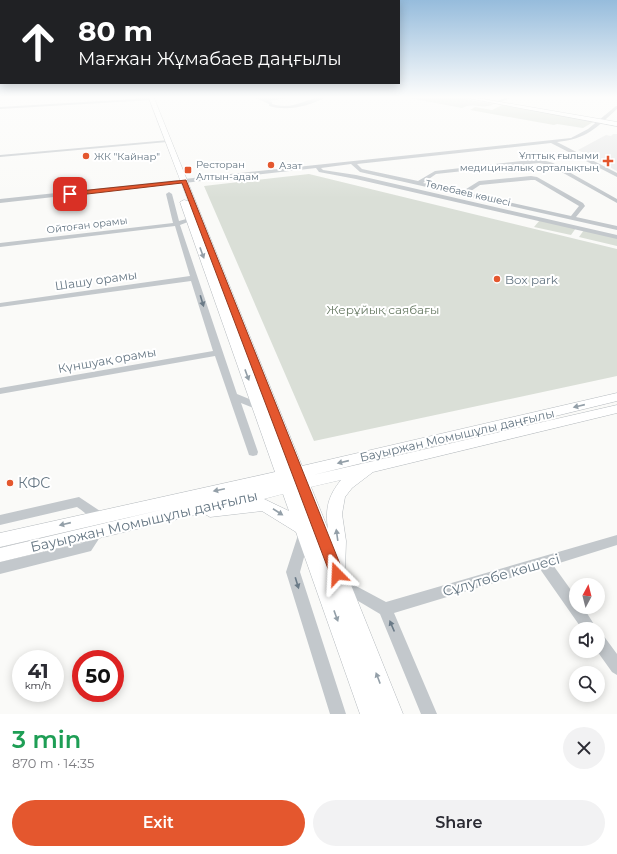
<!DOCTYPE html>
<meta charset="utf-8">
<style>
:root{--surface:#fff;--page:#f2f2f3;--text:#2b2b33;--muted:#7c7c81;--accent:#e4572e}
body{margin:0;font-family:Montserrat,sans-serif;background:var(--page);color:var(--text);height:100vh;display:flex;flex-direction:column;font-size:15px;white-space:nowrap}
*{box-sizing:border-box;margin:0}
p{font-size:13px;color:var(--muted)}
.icon{flex:none;width:22px;height:22px;fill:none;stroke:currentColor;stroke-width:2;stroke-linecap:round;stroke-linejoin:round}
.map{position:relative;height:714px;overflow:hidden}
.sheet{display:flex;flex-direction:column;background:var(--surface);flex:1}
.sheet>*{flex:none}
.banner{position:absolute;left:0px;top:0px;width:400px;height:84px;box-shadow:0 2px 10px #0003;background:#202124;color:#fff;overflow:hidden}
.needle{width:26px;rotate:7deg}
.tools{position:absolute;left:569px;top:578px;display:grid;gap:8px}
.tools a{display:grid;place-items:center;width:36px;height:36px;border-radius:50%;background:var(--surface);box-shadow:0 2px 10px #0003;font-size:20px}
.speed{position:absolute;left:12px;top:650px;display:flex;gap:8px;font-size:20px;font-weight:700;text-align:center}
.speed>*{display:grid;place-content:center;width:52px;height:52px;border-radius:50%;background:var(--surface);box-shadow:0 2px 10px #0003;line-height:1}
.speed small{font-size:10px;font-weight:400}
.speed .limit{border:6px solid #d22;background:#fff;color:#111}
.pin{position:absolute;display:grid;place-items:center;width:34px;height:34px;color:#fff;margin:-17px;border-radius:8px;box-shadow:0 2px 6px #0006}
.me{position:absolute;width:44px;margin:-22px;rotate:339deg;stroke-linejoin:round;filter:drop-shadow(0 0 3px #0008)}
.turn{display:flex;align-items:center;gap:14px;height:84px;padding:0 12px;font-size:18px}
.turn .icon{width:52px;height:52px;stroke-width:2.5}
.turn b{display:block;font-size:28px;line-height:34px}
.round{display:grid;place-items:center;flex:none;width:42px;height:42px;border-radius:21px;background:var(--page)}
.headline{display:flex;align-items:center;justify-content:space-between;height:68px;padding:0 12px}
h1{font-size:24px;font-weight:600;line-height:30px;color:#1e9e55}
.button{display:flex;gap:8px;margin-top:auto;padding:8px 12px}
.button a{flex:1;height:46px;border-radius:24px;background:var(--accent);color:#fff;font-size:16px;font-weight:600;line-height:46px;text-align:center}
.button a+a{background:var(--page);color:var(--text)}
.map>svg:first-child{display:block}
</style>
<div class="map">
<svg width="617" height="714" viewBox="0 0 617 714">
<rect width="100%" height="100%" fill="#fafaf8"/>
<path fill="#e8e9e9" d="M613,134H617V171L578,150L606,135L611,136Z"/>
<path fill="#dadfd7" d="M409,98H460L494,104C482,110 474,102 462,108Z
M502,105L595,121L583,128L557,124L554,125L470,110L475,107L492,110Z
M309,174L617,249V376L314,441L204,186Z
M540,220L576,228L571,235L534,227Z
M584,230L617,238V246L579,237Z"/>
<g fill="none" stroke-linecap="round" stroke-linejoin="round">
<defs>
<path id="major" d="M149,98H154L302,466L617,393V401L313,475L617,405V413L373,472L352,488L345,497L342,514L346,541L345,570L403,714H360L296,532L262,511L210,517L203,513L0,562V548L165,509L0,547V533L275,472L180,202L184,200L188,201ZM341,480C328,496 325,509 328,529L311,487ZM283,494L289,511L264,499Z
M467,98H477L617,122V126Z"/>
</defs>
<use href="#major" stroke="#b5babe" stroke-width="1"/>
<path fill="#c3c8cc" fill-rule="evenodd" d="M151,98L152,100L0,109V107Z
M256,98H285L268,101L272,102V104C295,111 305,97 324,98C307,107 287,111 269,106V104Z
M505,98H510L497,104L494,103Z
M616,106H617V109C596,128 587,139 557,142L617,173V177L551,143L357,164L362,169L418,181L435,171L539,159L553,163L617,199V203L549,165L539,163L436,174L423,183L463,191L479,181L531,176L537,177L583,203L585,206L576,217L617,226V230L360,172L351,164L321,168L323,170L356,175L617,235V239L356,179L319,172L316,168L184,183L181,181L184,179L571,138L588,129ZM531,180H535L579,206L571,216L468,193L480,185Z
M169,140V141L167,142L0,157V155Z
M177,180L179,181V183L0,203V199Z
M169,192L172,194L179,221L190,218L193,220L180,225L237,394L264,405L265,407L264,409H256L241,403L258,452L257,455L253,456L249,455L248,452L215,356L0,394V388L213,351L191,281L0,307V303L190,276L175,226L0,247V243L173,223L166,194Z
M79,497L103,513L105,516L103,519C94,523 85,512 77,507L0,525V515Z
M98,526L102,527L104,531L91,551L0,574V562L82,543L94,527Z
M304,530L308,531L310,535L300,572L346,714H330L286,572L298,535L300,531Z
M617,535V545L553,565L576,597V607H583L597,629H582L540,569L394,613L437,714H421L380,614L338,589L336,585L338,581L343,579L386,602Z
M598,633L603,635L617,654V675L612,672L597,651Z"/>
<use href="#major" fill="#fff" fill-rule="evenodd"/>
</g>
<defs><path id="oneway-solid" d="M-6-.8H1V-3.2L6.5 0L1 3.2V.8H-6Z"/></defs>
<g fill="#939fa8">
<use href="#oneway-solid" transform="translate(202 253) rotate(70)"/>
<use href="#oneway-solid" transform="translate(247 375) rotate(70)"/>
<use href="#oneway-solid" transform="translate(579 406) rotate(167)"/>
<use href="#oneway-solid" transform="translate(343 462) rotate(167)"/>
<use href="#oneway-solid" transform="translate(219 490) rotate(168)"/>
<use href="#oneway-solid" transform="translate(278 512) rotate(33)"/>
<use href="#oneway-solid" transform="translate(65 524) rotate(167)"/>
<use href="#oneway-solid" transform="translate(337 535) rotate(-98)"/>
<use href="#oneway-solid" transform="translate(336 616) rotate(70)"/>
<use href="#oneway-solid" transform="translate(378 678) rotate(-111)"/>
</g>
<g fill="#6a7a87">
<use href="#oneway-solid" transform="translate(202 301) rotate(73)"/>
<use href="#oneway-solid" transform="translate(297 583) rotate(73)"/>
<use href="#oneway-solid" transform="translate(392 626) rotate(-113)"/>
</g>
<linearGradient id="sky" x2="0" y2="1"><stop stop-color="#96bcdc"/><stop offset="0.49" stop-color="#fdfdfc"/><stop offset="1" stop-color="#fdfdfc" stop-opacity="0"/></linearGradient>
<rect width="617" height="198" fill="url(#sky)"/>
<path fill="#e4572e" stroke="#94391e" d="M186,180L344,574L342,578L337,580L332,578L330,574L182,183L70,196L67,194L70,192Z"/>
<g fill="#e4572e" stroke="#fff" stroke-width="1.5">
<circle cx="86" cy="156" r="4"/>
<path d="M606 155h4v4h4v4h-4v4h-4v-4h-4v-4h4z"/>
<circle cx="271" cy="165" r="4"/>
<rect x="184" y="166" width="8" height="8" rx="2"/>
<circle cx="497" cy="279" r="4"/>
<circle cx="10" cy="483" r="4"/>
</g>
<g text-anchor="middle" dominant-baseline="central" stroke-width="4" stroke-linejoin="round" paint-order="stroke">
<g font-size="10" fill="#657683" stroke="#fff" text-anchor="start">
<text x="599" y="155" text-anchor="end">Ұлттық ғылыми<tspan x="599" dy="12">медициналық орталықтың</tspan></text>
<text x="94" y="156">ЖК "Кайнар"</text>
<text x="196" y="164">Ресторан<tspan x="196" dy="12">Алтын-адам</tspan></text>
<text x="279" y="165">Азат</text>
</g>
<g font-size="10" fill="#657683" stroke="#fff">
<text transform="translate(468 193) rotate(13)">Төлебаев көшесі</text>
<text transform="translate(87 225) rotate(-7)">Ойтоған орамы</text>
</g>
<g font-size="12" fill="#657683" stroke="#fff" text-anchor="start">
<text x="505" y="279">Box park</text>
</g>
<g font-size="12" fill="#657683" stroke="#fff">
<text transform="translate(96 280) rotate(-8)">Шашу орамы</text>
<text transform="translate(107 360) rotate(-10)">Күншуақ орамы</text>
<text transform="translate(457 435) rotate(-13)">Бауыржан Момышұлы даңғылы</text>
</g>
<g font-size="12" fill="#687a64" stroke="#fff">
<text x="383" y="309">Жерұйық саябағы</text>
</g>
<g font-size="14" fill="#657683" stroke="#fff" text-anchor="start">
<text x="18" y="483">КФС</text>
</g>
<g font-size="14" fill="#657683" stroke="#fff">
<text transform="translate(144 521) rotate(-13)">Бауыржан Момышұлы даңғылы</text>
<text transform="translate(501 575) rotate(-16)">Сұлутөбе көшесі</text>
</g>
</g>
</svg>
<div class="tools">
<a><svg class="needle" viewBox="-14 -14 28 28"><path d="M0-13l5 13h-10z" fill="#e53935"/><path d="M0 13l5-13h-10z" fill="#7c7c81"/></svg></a>
<a><svg class="icon" aria-label="sound" viewBox="0 0 24 24"><path d="M4 9h4l5-4v14l-5-4H4zM17 9q2 3 0 6"/></svg></a>
<a><svg class="icon" aria-label="search" viewBox="0 0 24 24"><circle cx="10" cy="10" r="6"/><path d="M15 15l6 6"/></svg></a>
</div>
<div class="speed"><div>41<small>km/h</small></div><div class="limit">50</div></div>
<div class="pin" style="left:70px;top:194px;background:#d93025"><svg class="icon" aria-label="arrive" viewBox="0 0 24 24"><path d="M6 21V4h12l-3 4 3 4H6"/></svg></div>
<svg class="me" style="left:337px;top:574px" viewBox="-20 -20 40 40"><path d="M0-17L14 15 0 8-14 15z" fill="#e4572e" stroke="#fff" stroke-width="4"/></svg>
<div class="banner">
<div class="turn"><svg class="icon" aria-label="ahead" viewBox="0 0 24 24"><path d="M12 20V5M6 11l6-6 6 6"/></svg><div><b>80 m</b>Мағжан Жұмабаев даңғылы</div></div>
</div>
</div>
<section class="sheet">
<div class="headline"><div><h1>3 min</h1><p>870 m · 14:35</p></div><a class="round"><svg class="icon" aria-label="close" viewBox="0 0 24 24"><path d="M6 6l12 12M18 6L6 18"/></svg></a></div>
<div class="button"><a>Exit</a><a>Share</a></div>
</section>
